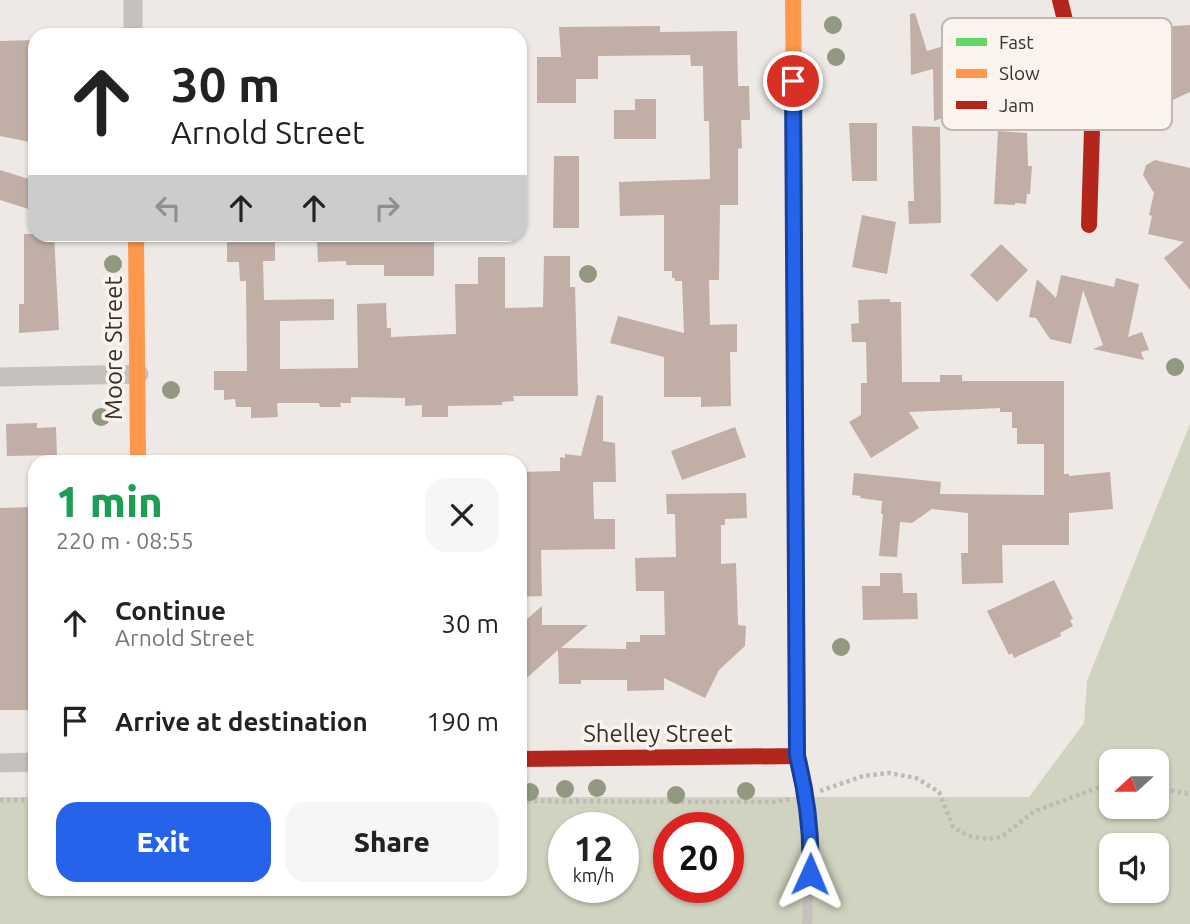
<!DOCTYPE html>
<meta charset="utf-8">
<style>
:root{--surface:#fff;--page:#f6f6f6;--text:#222;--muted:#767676;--accent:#2563eb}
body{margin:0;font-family:Ubuntu,sans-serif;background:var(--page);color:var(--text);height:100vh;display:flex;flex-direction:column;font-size:26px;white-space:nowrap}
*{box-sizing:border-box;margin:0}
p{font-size:23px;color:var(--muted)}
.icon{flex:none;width:38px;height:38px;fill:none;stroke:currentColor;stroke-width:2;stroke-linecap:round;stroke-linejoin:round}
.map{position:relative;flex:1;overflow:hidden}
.sheet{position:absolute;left:28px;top:455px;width:499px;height:441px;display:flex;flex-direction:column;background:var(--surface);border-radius:21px;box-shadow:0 2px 5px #0004}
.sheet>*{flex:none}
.guide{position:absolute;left:28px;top:28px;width:499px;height:214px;border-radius:21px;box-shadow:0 2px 5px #0004;background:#fff;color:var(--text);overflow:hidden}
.needle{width:46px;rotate:249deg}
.buttons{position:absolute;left:1099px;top:749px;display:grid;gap:14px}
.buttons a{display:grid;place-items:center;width:70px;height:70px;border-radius:14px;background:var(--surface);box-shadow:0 2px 5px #0004;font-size:35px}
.speed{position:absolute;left:548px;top:812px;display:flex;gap:14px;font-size:35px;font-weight:700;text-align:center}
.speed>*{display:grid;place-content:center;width:91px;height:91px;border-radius:50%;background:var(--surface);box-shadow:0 2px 5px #0004;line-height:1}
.speed small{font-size:18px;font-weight:400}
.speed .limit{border:10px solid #d22;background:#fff;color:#111}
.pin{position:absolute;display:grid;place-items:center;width:60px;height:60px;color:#fff;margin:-30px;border:4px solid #fff;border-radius:50%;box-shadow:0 2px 7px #0007}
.me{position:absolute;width:77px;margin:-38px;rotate:1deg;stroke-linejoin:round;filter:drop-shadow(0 0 5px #0008)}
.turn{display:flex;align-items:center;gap:24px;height:147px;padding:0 28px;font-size:32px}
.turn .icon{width:91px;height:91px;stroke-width:2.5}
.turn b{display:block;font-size:49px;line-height:60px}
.lanes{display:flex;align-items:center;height:66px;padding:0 28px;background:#0003;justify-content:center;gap:35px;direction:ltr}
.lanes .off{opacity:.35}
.round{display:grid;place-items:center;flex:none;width:74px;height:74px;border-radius:21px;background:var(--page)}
.headline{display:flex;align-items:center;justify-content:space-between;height:119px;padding:0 28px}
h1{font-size:42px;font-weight:800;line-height:52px;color:#1e9e55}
.button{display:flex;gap:14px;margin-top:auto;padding:14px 28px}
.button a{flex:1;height:80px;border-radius:21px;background:var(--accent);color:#fff;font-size:28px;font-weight:800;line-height:80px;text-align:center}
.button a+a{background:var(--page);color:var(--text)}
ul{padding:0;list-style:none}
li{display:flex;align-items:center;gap:21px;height:98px;padding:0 28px}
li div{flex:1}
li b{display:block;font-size:26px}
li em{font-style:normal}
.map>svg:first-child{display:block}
</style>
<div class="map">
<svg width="1190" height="924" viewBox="0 0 1190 924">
<rect width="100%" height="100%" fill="#eee9e4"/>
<path fill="#d0d3bf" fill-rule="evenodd" d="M1190,424V924H0V797H35V889H520V797H1029L1084,723L1087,681ZM1111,761H1157V807H1111ZM564,828H623V887H564ZM668,828H728V887H668ZM1111,845H1157V891H1111Z"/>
<path fill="#c1aea6" d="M915,13L927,51L950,44L959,75V112L934,121L933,69L911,75L910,14Z
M1190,25V92L1145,113L1124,68L1128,66L1118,47L1162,27Z
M660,26V32L737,31L738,86H749L750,120H741L742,148L738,149V205H720L719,280H709L710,325L737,324V352H730L731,406L701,407V397H664V357L610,343L618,316L684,333L682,281H675V278H672V271H664V215L620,216L619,182L710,179L709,121H704L703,66H691L690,55L598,56V79H576V103H537V57H561L559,27Z
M35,40V143L0,136V41Z
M635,99H656V139H614V110H635Z
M849,123H877V181H852Z
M912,126L940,127L941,223L909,224L908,201H914Z
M998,131L1027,133L1028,166H1032L1030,194H1027L1026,204L1015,203V205L994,204Z
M554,156H579V228H553Z
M1155,160L1190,168V290L1164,258L1184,242L1148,234L1152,216L1149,215L1154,193L1143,175L1146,165Z
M0,170L35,181V211L0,200Z
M862,215L896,222L887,274L852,267Z
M24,234H54L59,330L19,333V304H24Z
M227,234H275V261H263L264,300L334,299V320L280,321V369L358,368L357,304L386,303L387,328H391V337L456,334L455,284H478V257H505V308L543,307L544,256H570V287H575L578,396H513L514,401L502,402V405L448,406V417H422V405L405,406V398L351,397V403H340L341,407H320L319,403H277L278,417L251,418V407H236L235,399L224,400V390H214V371H247L246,281H240L239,262H227Z
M346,234H377L376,241L412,242V238H434V276H384V265H346V261L318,262L317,240H346Z
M1001,244L1028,270L997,302L970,275Z
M1061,275L1114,287L1116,278L1139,284L1128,337L1142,332L1149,350L1141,352L1144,360L1093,349L1103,345L1083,290L1071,344L1050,339L1036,318L1029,317L1037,279L1056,298Z
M890,299V302H901L902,382H940V375H962V381H1064V474H1069V476L1110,472L1113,509L1069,513V545H1002L1003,583L962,584L961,553H968V513L932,509L912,523L900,522L897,557L879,556L883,514H881L882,501L860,498L861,496L852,495L854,473L941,482L940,494L1044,495V444H1017V428H1012V412H1000V408L909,412L919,428L871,458L849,422L861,415V383H867L866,342H852L851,324L859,323L858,300Z
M597,395L603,396V441L615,443L616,482H593L594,519H615V549L541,550L542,596L520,597V472L560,471V457L565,458V454L581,456Z
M37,423V428L56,427L57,455L7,456L6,424Z
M735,427L746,457L682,480L671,451Z
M746,493L747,518L725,519V525H721V564L736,563L738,625L746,626L745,646L719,670L705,698L664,678V690L627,691V680H581V684H559L558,650L520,684V625L542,606V625H588L561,648L626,649V642H640V635H665L664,591H636L635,558L676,557L675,514H667L666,494Z
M31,507L32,557H35V710H0V508Z
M880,573H902L903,593H917L918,619L863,620L862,586H880Z
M1054,580L1073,619L1070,620L1073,626L1060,633L1061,636L1014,658L1012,653L1009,655L987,611Z"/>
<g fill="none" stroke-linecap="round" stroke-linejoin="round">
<path stroke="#c0bab6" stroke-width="4.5" stroke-dasharray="3.5 3.5" stroke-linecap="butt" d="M1157,788L1190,794
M820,791L863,776L889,773L916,778L939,792L953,827L969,836L987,839L1001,837L1035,811L1111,783
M0,800H35
M520,801L773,802L792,799"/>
<path stroke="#c7c1bd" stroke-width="10" d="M798,757C812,817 810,863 807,924"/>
<path stroke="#c7c1bd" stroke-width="19" d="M133,0V35
M0,377L139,374
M0,763L35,762"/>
<path stroke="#63d668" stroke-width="16" d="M794,107L797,663"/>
<path stroke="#ff974d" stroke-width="16" d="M793,0L794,107
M136,234L138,462"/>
<path stroke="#b3261e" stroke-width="16" d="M1060,0L1092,129L1089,225
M520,759L797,756V663"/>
</g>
<g fill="#939881">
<circle cx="833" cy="25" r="9"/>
<circle cx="836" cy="57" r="9"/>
<circle cx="113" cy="264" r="9"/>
<circle cx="588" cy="274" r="9"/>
<circle cx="1175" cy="367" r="9"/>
<circle cx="171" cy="390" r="9"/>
<circle cx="101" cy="417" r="9"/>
<circle cx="841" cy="647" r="9"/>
<circle cx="597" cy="788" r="9"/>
<circle cx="565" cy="789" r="9"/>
<circle cx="746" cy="791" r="9"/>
<circle cx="530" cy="792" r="9"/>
<circle cx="676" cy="795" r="9"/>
</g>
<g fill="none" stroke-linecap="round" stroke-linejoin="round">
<defs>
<path id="route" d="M793,81L797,756C807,796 812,834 810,874"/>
</defs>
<use href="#route" stroke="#184099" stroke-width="18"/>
<use href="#route" stroke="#2563eb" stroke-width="12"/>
</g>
<g text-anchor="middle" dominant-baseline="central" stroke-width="7" stroke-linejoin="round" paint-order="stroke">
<g font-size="24" fill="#392f2b" stroke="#faf4ed">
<text transform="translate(113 348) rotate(-90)">Moore Street</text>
<text x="658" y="733">Shelley Street</text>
</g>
</g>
<rect x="942" y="18" width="230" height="112" rx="10" fill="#faf4ed" stroke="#c0b9b3" stroke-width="2"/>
<rect x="956" y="38" width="31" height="8" fill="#63d668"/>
<rect x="956" y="69" width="31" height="9" fill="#ff974d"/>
<rect x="956" y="101" width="31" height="8" fill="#b3261e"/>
<g font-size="19" fill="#392f2b">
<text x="999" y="49">Fast</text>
<text x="999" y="80">Slow</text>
<text x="999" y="112">Jam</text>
</g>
</svg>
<div class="buttons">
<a><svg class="needle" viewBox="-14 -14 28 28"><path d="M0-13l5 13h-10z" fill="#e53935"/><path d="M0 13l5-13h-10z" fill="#767676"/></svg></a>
<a><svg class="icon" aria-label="sound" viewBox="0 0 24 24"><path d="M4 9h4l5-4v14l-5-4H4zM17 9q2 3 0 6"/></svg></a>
</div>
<div class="speed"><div>12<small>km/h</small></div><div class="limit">20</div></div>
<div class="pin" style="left:793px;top:81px;background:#d93025"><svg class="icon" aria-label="arrive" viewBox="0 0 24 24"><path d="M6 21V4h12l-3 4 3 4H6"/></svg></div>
<svg class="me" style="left:810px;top:874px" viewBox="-20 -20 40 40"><path d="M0-17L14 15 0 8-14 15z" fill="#2563eb" stroke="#fff" stroke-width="4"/></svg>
<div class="guide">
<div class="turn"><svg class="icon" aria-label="ahead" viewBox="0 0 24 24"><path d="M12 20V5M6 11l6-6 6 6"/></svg><div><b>30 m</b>Arnold Street</div></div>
<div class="lanes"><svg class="icon off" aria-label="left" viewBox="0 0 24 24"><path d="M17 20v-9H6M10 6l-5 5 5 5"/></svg><svg class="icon" aria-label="ahead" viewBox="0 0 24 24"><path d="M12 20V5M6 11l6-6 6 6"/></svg><svg class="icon" aria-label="ahead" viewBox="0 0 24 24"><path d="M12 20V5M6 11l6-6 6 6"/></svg><svg class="icon off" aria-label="right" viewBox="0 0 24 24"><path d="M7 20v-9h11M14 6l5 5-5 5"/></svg></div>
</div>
<section class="sheet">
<div class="headline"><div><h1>1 min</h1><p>220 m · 08:55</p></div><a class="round"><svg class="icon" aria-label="close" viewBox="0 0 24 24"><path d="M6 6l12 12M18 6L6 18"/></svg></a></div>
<ul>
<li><svg class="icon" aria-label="ahead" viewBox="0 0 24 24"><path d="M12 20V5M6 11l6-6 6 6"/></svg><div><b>Continue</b><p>Arnold Street</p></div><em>30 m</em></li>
<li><svg class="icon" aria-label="arrive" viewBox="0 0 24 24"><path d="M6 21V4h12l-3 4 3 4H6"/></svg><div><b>Arrive at destination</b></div><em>190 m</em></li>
</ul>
<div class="button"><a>Exit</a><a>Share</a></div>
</section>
</div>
